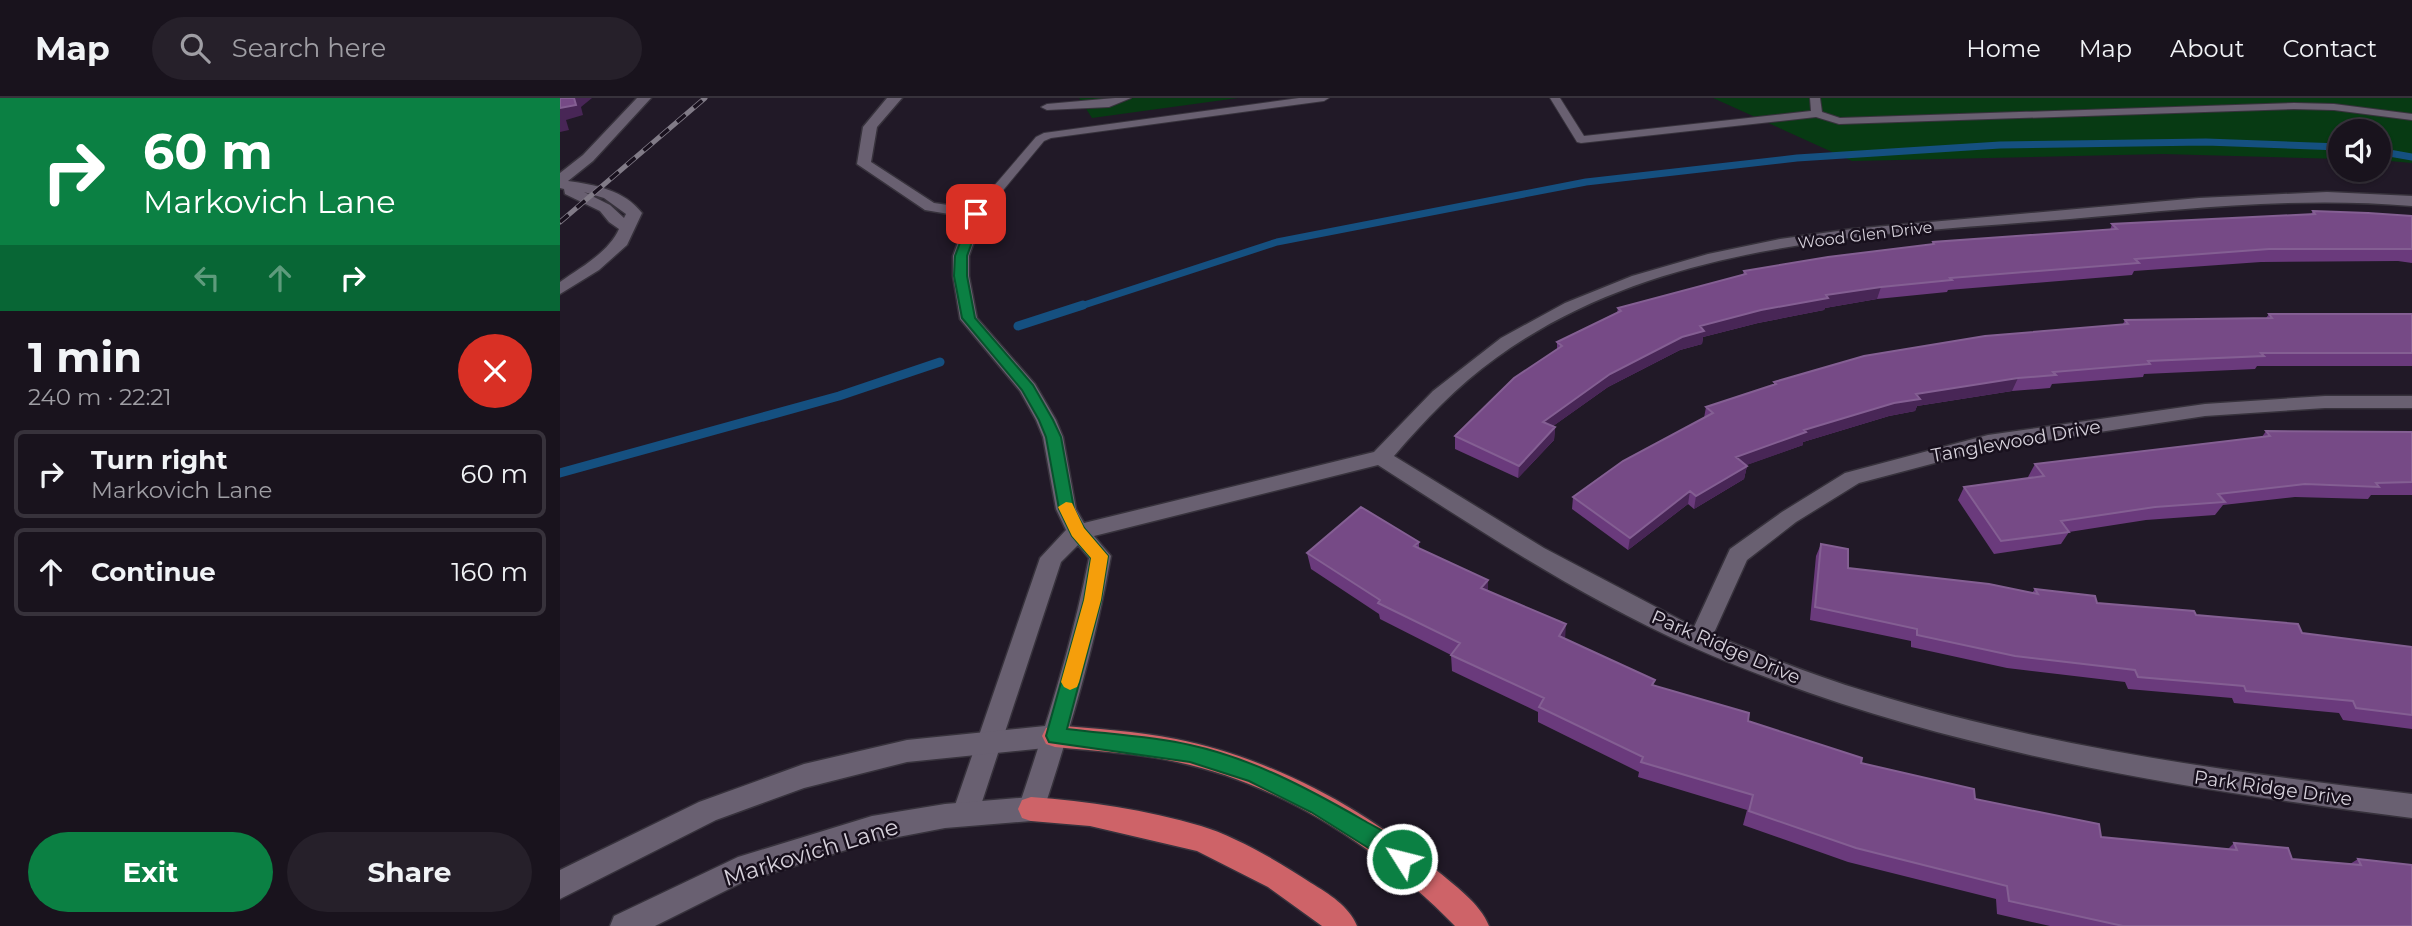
<!DOCTYPE html>
<meta charset="utf-8">
<style>
:root{--surface:#19131d;--page:#26202a;--text:#f1f3f6;--muted:#9f9ea4;--line:#37323b;--accent:#0b8043}
body{margin:0;font-family:Montserrat,sans-serif;background:var(--page);color:var(--text);height:100vh;display:flex;flex-direction:column;font-size:26px;white-space:nowrap}
*{box-sizing:border-box;margin:0}
p{font-size:23px;color:var(--muted)}
.icon{flex:none;width:38px;height:38px;fill:none;stroke:currentColor;stroke-width:2;stroke-linecap:round;stroke-linejoin:round}
.map{position:relative;flex:1;overflow:hidden}
.sheet{display:flex;flex-direction:column;background:var(--surface);width:560px}
.sheet>*{flex:none}
.guide{background:#0b8043;color:#fff;overflow:hidden}
.buttons{position:absolute;left:1768px;top:21px;display:grid;gap:14px}
.buttons a{display:grid;place-items:center;width:63px;height:63px;border-radius:50%;background:var(--surface);box-shadow:0 2px 5px #0004,0 0 0 2px var(--line);font-size:35px}
.pin{position:absolute;display:grid;place-items:center;width:60px;height:60px;color:#fff;margin:-30px;border-radius:14px;box-shadow:0 4px 10px #0006}
.me{position:absolute;width:77px;margin:-38px;rotate:306deg;stroke-linejoin:round;filter:drop-shadow(0 0 5px #0008)}
.turn{display:flex;align-items:center;gap:24px;height:147px;padding:0 28px;font-size:32px}
.turn .icon{width:91px;height:91px;stroke-width:2.5}
.turn b{display:block;font-size:49px;line-height:60px}
.lanes{display:flex;align-items:center;height:66px;padding:0 28px;background:#0003;justify-content:center;gap:35px;direction:ltr}
.lanes .off{opacity:.35}
.round{display:grid;place-items:center;flex:none;width:74px;height:74px;border-radius:37px;background:var(--page)}
.headline{display:flex;align-items:center;justify-content:space-between;height:119px;padding:0 28px}
h1{font-size:42px;font-weight:700;line-height:52px}
.cta{display:flex;gap:14px;margin-top:auto;padding:14px 28px}
.cta a{flex:1;height:80px;border-radius:42px;background:var(--accent);color:#fff;font-size:28px;font-weight:700;line-height:80px;text-align:center}
.cta a+a{background:var(--page);color:var(--text)}
ul{padding:0;list-style:none}
li{display:flex;align-items:center;gap:21px;height:88px;margin:0 14px 10px;padding:0 14px;border:4px solid var(--line);border-radius:10px}
li div{flex:1}
li b{display:block;font-size:26px}
li em{font-style:normal}
header{display:flex;align-items:center;gap:42px;box-sizing:border-box;height:98px;padding:0 35px;background:var(--surface);border-bottom:2px solid var(--line)}
header strong{font-size:33px}
nav{display:flex;gap:38px;margin-inline-start:auto;font-size:24px}
.search{width:490px;height:63px;background:var(--page);display:flex;align-items:center;gap:18px;box-sizing:border-box;padding:0 24px;border-radius:38px;color:var(--muted);font-size:26px}
main{display:flex;flex:1;min-height:0}
.map>svg:first-child{display:block}
</style>
<header>
<strong>Map</strong>
<div class="search"><svg class="icon" aria-label="search" viewBox="0 0 24 24"><circle cx="10" cy="10" r="6"/><path d="M15 15l6 6"/></svg>Search here</div>
<nav><a>Home</a><a>Map</a><a>About</a><a>Contact</a></nav>
</header>
<main>
<section class="sheet">
<div class="guide">
<div class="turn"><svg class="icon" aria-label="right" viewBox="0 0 24 24"><path d="M7 20v-9h11M14 6l5 5-5 5"/></svg><div><b>60 m</b>Markovich Lane</div></div>
<div class="lanes"><svg class="icon off" aria-label="left" viewBox="0 0 24 24"><path d="M17 20v-9H6M10 6l-5 5 5 5"/></svg><svg class="icon off" aria-label="ahead" viewBox="0 0 24 24"><path d="M12 20V5M6 11l6-6 6 6"/></svg><svg class="icon" aria-label="right" viewBox="0 0 24 24"><path d="M7 20v-9h11M14 6l5 5-5 5"/></svg></div>
</div>
<div class="headline"><div><h1>1 min</h1><p>240 m · 22:21</p></div><a class="round" style="background:#d93025;color:#fff"><svg class="icon" aria-label="close" viewBox="0 0 24 24"><path d="M6 6l12 12M18 6L6 18"/></svg></a></div>
<ul>
<li><svg class="icon" aria-label="right" viewBox="0 0 24 24"><path d="M7 20v-9h11M14 6l5 5-5 5"/></svg><div><b>Turn right</b><p>Markovich Lane</p></div><em>60 m</em></li>
<li><svg class="icon" aria-label="ahead" viewBox="0 0 24 24"><path d="M12 20V5M6 11l6-6 6 6"/></svg><div><b>Continue</b></div><em>160 m</em></li>
</ul>
<div class="cta"><a>Exit</a><a>Share</a></div>
</section>
<div class="map">
<svg width="1852" height="828" viewBox="0 0 1852 828">
<rect width="100%" height="100%" fill="#211927"/>
<path fill="#073a13" d="M519,0H678L532,20Z
M1153,0H1852V65L1818,62V33H1780V61L1603,56L1292,63Z"/>
<g fill="none" stroke-linecap="round" stroke-linejoin="round">
<path stroke="#155080" stroke-width="7" d="M1818,53L1852,59
M518,209L717,144L1026,84L1237,60L1440,47L1646,44L1780,49"/>
<path stroke="#155080" stroke-width="9" d="M458,228L523,207
M0,375L279,298L380,264"/>
<defs>
<path id="lane" d="M555,0H571L549,9L487,12L481,9L487,6Z
M739,0H769L764,3L491,40L484,43L421,119H411L410,116L476,39L484,35Z
M990,0H1000L1024,38L1251,13L1250,0H1260L1262,14L1280,20L1734,5L1774,6L1852,16V22L1774,12L1734,11L1279,26L1256,19L1021,45L1017,44Z"/>
<path id="street" d="M327,0H342L317,29L311,64L374,105L416,111L424,116L409,158V178L417,220L475,286L496,322L503,339L516,411L524,425L814,354L873,293L941,240L1005,205L1072,178L1148,156L1220,141L1292,131L1639,100L1767,94L1852,98V108C1737,98 1625,111 1510,121C1316,137 1100,141 936,260C897,288 865,322 834,358L984,450L1134,529L1170,451L1222,414L1285,375L1428,337L1645,306L1765,298H1852V310H1765L1645,318L1428,351L1299,385L1236,424L1187,462L1153,537C1205,558 1256,578 1308,594C1485,649 1669,674 1852,696V720C1606,689 1359,649 1130,548C1020,499 919,432 818,367L534,438L551,458C536,544 511,628 484,711L480,720L471,723L462,720L458,711C486,628 512,546 529,460L518,447L501,464L418,716L414,725L405,728L396,725L392,716L480,460L506,432L496,411L483,339L476,322L460,293L400,221L393,178V158L407,119L365,112L297,66L303,29Z"/>
<path id="secondary" d="M77,0H91L33,63L8,83C36,87 64,92 82,115L67,147L39,172L0,196V184C21,169 48,155 59,131L49,124L40,113L5,96L4,91L0,90V75L23,57ZM24,94L44,100L66,116L64,120L50,107Z
M495,627L504,630L508,638L504,646L495,649L347,664L244,690L156,722L0,801V772L139,704L244,666L347,642Z
M471,699L480,702L484,711L480,720L471,723L385,730L312,744L183,784L95,828H50L54,818L178,759L312,718L385,706Z"/>
<path id="highway" d="M495,627C535,631 576,633 616,641C710,660 803,709 875,771C894,787 920,805 929,828H895C820,751 724,687 617,664C577,655 536,653 495,649L486,646L482,638L486,630Z
M471,699C528,703 586,712 641,728C675,738 721,765 751,785C769,796 789,808 797,828H762L708,789L637,753L530,728L471,723L462,720L458,711L462,702Z"/>
</defs>
<use href="#lane" stroke="#37323c" stroke-width="2"/>
<use href="#street" stroke="#37323c" stroke-width="3"/>
<use href="#secondary" stroke="#37323c" stroke-width="3"/>
<use href="#highway" stroke="#37323c" stroke-width="3"/>
<use href="#lane" fill="#696071" fill-rule="evenodd"/>
<use href="#street" fill="#696071" fill-rule="evenodd"/>
<use href="#secondary" fill="#696071" fill-rule="evenodd"/>
<use href="#highway" fill="#ce6368" fill-rule="evenodd"/>
<defs>
<path id="rail" d="M0,124L145,0"/>
</defs>
<use href="#rail" stroke="#817b87" stroke-width="5"/>
<use href="#rail" stroke="#18101d" stroke-width="3.5" stroke-dasharray="11" stroke-linecap="butt"/>
</g>
<path fill="#6a3a7c" d="M1753,113L1852,118V165L1838,163L1701,164L1574,173L1572,177L1388,192L1387,194L1317,201L1265,210L1264,212L1198,225L1143,239L1142,246L1120,252L1048,289L993,328L995,329L994,342L958,380L895,351V338L997,252V244L1057,215L1058,210L1183,177L1184,173L1372,146L1373,144L1550,132L1552,126L1751,116Z
M1709,216H1852V268H1697L1695,271L1584,276L1583,279L1492,286L1490,290L1452,293L1357,308L1355,313L1329,318L1243,344V347L1186,367L1187,368L1184,381L1134,411L1128,406L1068,452L1012,411L1013,399L1144,320L1146,309L1214,287V284L1563,226L1565,222L1706,220Z
M1706,333L1852,334V397H1811L1808,401L1735,399L1663,407L1655,417L1586,422L1509,434L1501,446L1434,456L1398,402L1404,389L1469,380L1468,379L1475,366L1702,339Z
M859,444V450L928,482V493L1005,541L1094,587L1301,665L1541,739L1668,751L1674,745L1732,761L1790,766L1798,761L1852,828H1490L1437,816L1436,801L1288,764L1183,727L1187,712L1078,679L1079,674L978,624V614L892,573L891,557L820,521L819,516L751,471L747,455Z
M1261,446L1288,470L1472,495L1475,491L1537,505L1636,517L1742,535L1852,549V631L1783,622L1779,615L1674,605L1672,600L1568,591L1565,584L1447,570L1351,549V543L1250,522L1256,458Z"/>
<path fill="#482656" d="M14,0H32L21,9L23,17L6,22L9,32L0,34V10Z
M1321,189L1317,201L1265,210L1264,212L1198,225L1143,239L1142,246L1120,252L1048,289L982,336L983,324L1050,276L1140,228L1201,212L1266,197Z
M1458,280L1452,293L1357,308L1355,313L1329,318L1243,344V347L1173,372L1176,359L1244,332L1356,296Z
M995,329L994,342L958,380L959,368Z
M1187,368L1184,381L1134,411L1136,398Z
M1130,393L1128,406L1068,452L1070,440Z
M928,482V498L921,490Z
M1006,526L1005,543L999,538Z"/>
<path fill="#764a86" stroke="#845f93" stroke-width="2" d="M0,0H14L16,7L0,10Z
M1753,113L1808,115L1852,118V151H1709L1575,161L1579,165L1390,180L1392,182L1321,189L1266,197L1268,200L1201,212L1140,228L1144,233L1122,239L1050,276L983,324L995,329L959,368L895,338L954,280L1002,248L997,244L1061,213L1058,210L1186,176L1184,173L1268,159L1374,146L1373,144L1557,131L1552,126L1755,116Z
M1709,216H1852V255H1701L1704,258L1588,263L1590,266L1493,274L1496,277L1458,280L1356,296L1360,301L1334,305L1244,332L1246,334L1176,359L1187,368L1136,398L1130,393L1070,440L1013,399L1063,363L1153,315L1146,309L1216,286L1214,284L1304,258L1425,238L1568,226L1565,222L1712,220Z
M1706,333L1852,334V384L1816,385L1819,389L1745,386L1658,396L1665,404L1595,409L1501,423L1509,434L1441,443L1404,389L1484,378L1475,366L1710,338Z
M801,409L859,444L854,448L928,482L921,490L1006,526L999,538L1095,582L1092,587L1189,615L1188,623L1302,660L1301,665L1414,691L1415,701L1539,726L1541,739L1677,752L1674,745L1728,750L1732,761L1801,767L1798,761L1852,767V828H1563L1449,803L1447,788L1296,750L1189,713L1193,697L1081,664L1083,659L979,609L984,600L891,557L900,545L818,505L820,502L747,455Z
M1261,446L1288,451V470L1429,486L1478,496L1475,491L1535,498L1537,505L1634,513L1636,517L1738,526L1742,535L1852,549V617L1796,610L1793,603L1686,593L1684,588L1578,579L1575,572L1455,558L1357,537V531L1255,509Z"/>
<path fill="#0b8043" stroke="#07532c" stroke-width="2" d="M412,113L422,116L407,158V178L415,220L473,287L493,322L501,339L514,411L524,430L548,458L541,502L507,631C547,636 590,638 630,647C691,660 749,691 803,722C820,732 845,742 853,761L850,768L842,771L751,714L689,683L630,664L489,644L486,638L524,502L531,460L512,438L499,411L486,339L479,322L462,292L402,220L394,178L395,158Z"/>
<path fill="#f59e0b" d="M506,404L512,405L524,430L548,458L541,502L519,584L517,589L510,592L504,589L501,584L524,502L531,460L512,438L498,409Z"/>
<g text-anchor="middle" dominant-baseline="central" stroke-width="5" stroke-linejoin="round" paint-order="stroke">
<g font-size="16" fill="#d5d0da" stroke="#18101d">
<text transform="translate(1305 137) rotate(-7)">Wood Glen Drive</text>
</g>
<g font-size="19" fill="#d5d0da" stroke="#18101d">
<text transform="translate(1456 343) rotate(-10)">Tanglewood Drive</text>
<text transform="translate(1166 549) rotate(23)">Park Ridge Drive</text>
<text transform="translate(1713 690) rotate(8)">Park Ridge Drive</text>
</g>
<g font-size="23" fill="#d5d0da" stroke="#18101d">
<text transform="translate(251 754) rotate(-17)">Markovich Lane</text>
</g>
</g>
</svg>
<div class="buttons">
<a><svg class="icon" aria-label="sound" viewBox="0 0 24 24"><path d="M4 9h4l5-4v14l-5-4H4zM17 9q2 3 0 6"/></svg></a>
</div>
<div class="pin" style="left:416px;top:116px;background:#d93025"><svg class="icon" aria-label="arrive" viewBox="0 0 24 24"><path d="M6 21V4h12l-3 4 3 4H6"/></svg></div>
<svg class="me" style="left:842px;top:761px" viewBox="-20 -20 40 40"><circle r="17" fill="#0b8043" stroke="#fff" stroke-width="3"/><path d="M0-11L8 9 0 5-8 9z" fill="#fff"/></svg>
</div>
</main>
